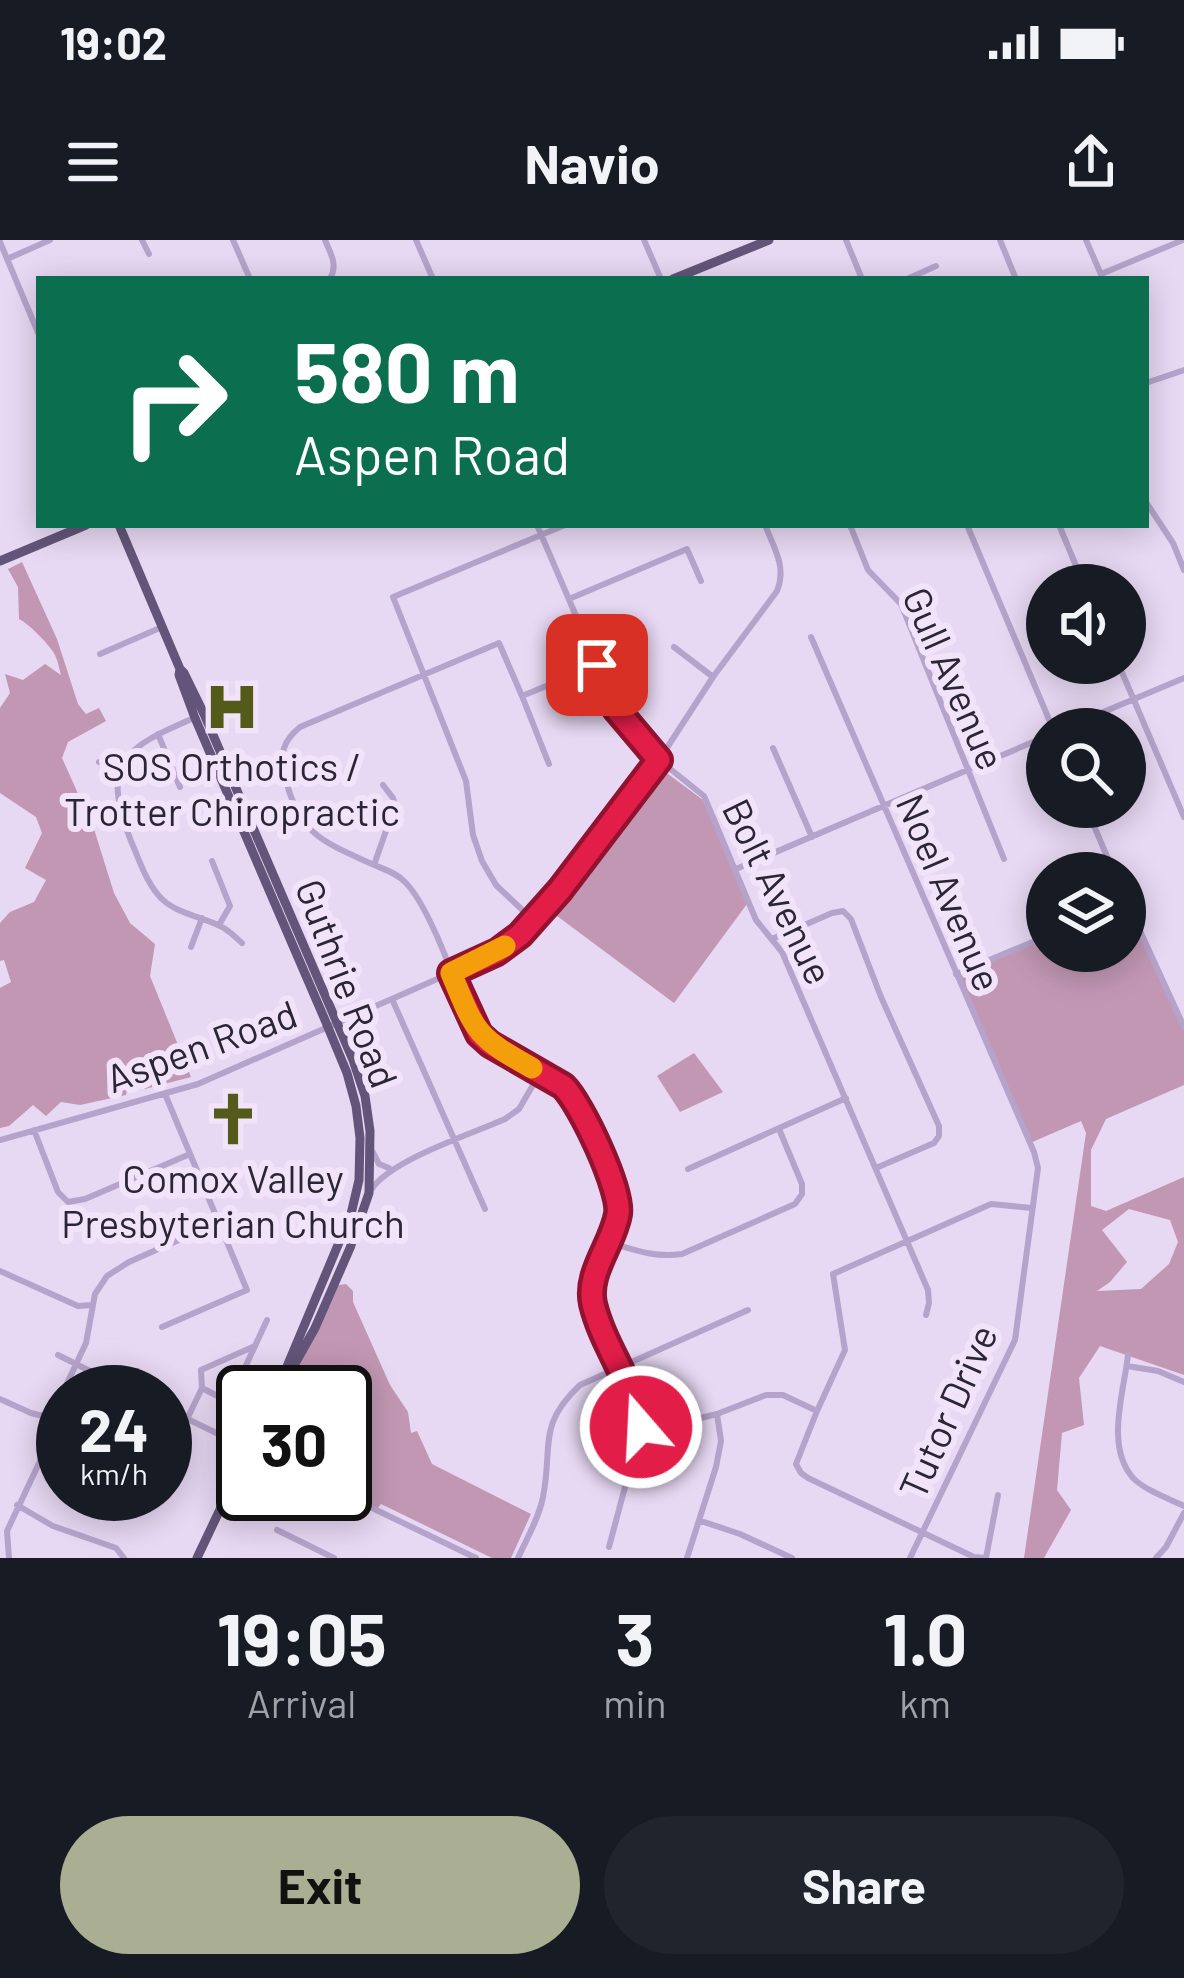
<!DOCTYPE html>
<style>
:root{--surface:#171b24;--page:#20242c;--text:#f1f3f6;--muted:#9ea1a6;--accent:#aaae93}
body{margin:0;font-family:Barlow,sans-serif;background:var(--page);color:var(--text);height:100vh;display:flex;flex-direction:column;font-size:45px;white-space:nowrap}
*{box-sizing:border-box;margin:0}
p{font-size:39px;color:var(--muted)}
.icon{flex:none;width:66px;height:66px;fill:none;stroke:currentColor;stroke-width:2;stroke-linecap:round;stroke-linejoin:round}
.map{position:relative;height:1318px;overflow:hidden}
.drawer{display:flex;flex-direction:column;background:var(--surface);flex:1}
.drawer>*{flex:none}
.hud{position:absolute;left:36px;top:36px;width:1113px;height:252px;border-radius:0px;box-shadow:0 6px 30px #0003;background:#0b6e4f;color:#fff;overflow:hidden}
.fabs{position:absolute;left:1026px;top:324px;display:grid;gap:24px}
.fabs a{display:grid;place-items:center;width:120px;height:120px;border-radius:50%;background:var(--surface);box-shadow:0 6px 30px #0003;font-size:60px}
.speed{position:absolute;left:36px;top:1125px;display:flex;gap:24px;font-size:60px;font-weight:700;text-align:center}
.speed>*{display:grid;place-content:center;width:156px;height:156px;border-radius:50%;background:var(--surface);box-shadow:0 6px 30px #0003;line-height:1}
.speed small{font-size:30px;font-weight:400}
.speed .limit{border:6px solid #111;border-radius:18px;background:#fff;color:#111}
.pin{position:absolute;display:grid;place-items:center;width:102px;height:102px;color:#fff;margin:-51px;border-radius:24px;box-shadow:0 6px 18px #0006}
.me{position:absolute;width:132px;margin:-66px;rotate:341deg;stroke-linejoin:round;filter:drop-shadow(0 0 9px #0008)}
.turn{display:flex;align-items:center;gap:42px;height:252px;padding:0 60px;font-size:54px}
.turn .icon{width:156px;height:156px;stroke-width:2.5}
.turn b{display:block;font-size:84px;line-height:102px}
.eta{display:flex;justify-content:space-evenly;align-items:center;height:204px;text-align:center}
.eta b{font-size:72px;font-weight:700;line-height:84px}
.button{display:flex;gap:24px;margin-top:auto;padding:24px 60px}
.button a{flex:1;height:138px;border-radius:72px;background:var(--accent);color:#111;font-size:48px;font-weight:700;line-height:138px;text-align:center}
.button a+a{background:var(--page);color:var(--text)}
.status{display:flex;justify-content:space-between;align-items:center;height:84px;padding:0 60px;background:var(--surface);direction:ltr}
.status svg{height:33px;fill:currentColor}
header{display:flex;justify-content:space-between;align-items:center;height:156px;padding:0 60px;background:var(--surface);font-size:54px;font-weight:700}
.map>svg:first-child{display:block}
</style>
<div class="status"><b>19:02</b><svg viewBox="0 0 49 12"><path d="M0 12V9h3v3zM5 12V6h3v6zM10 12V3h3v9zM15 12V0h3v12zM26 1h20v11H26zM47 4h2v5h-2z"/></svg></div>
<header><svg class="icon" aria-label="menu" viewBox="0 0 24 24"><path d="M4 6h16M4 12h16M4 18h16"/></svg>Navio<svg class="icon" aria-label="share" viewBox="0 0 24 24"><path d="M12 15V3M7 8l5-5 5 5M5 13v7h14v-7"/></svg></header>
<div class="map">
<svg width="1184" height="1318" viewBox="0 0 1184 1318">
<rect width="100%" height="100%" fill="#e7d8f3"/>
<path fill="#c297b3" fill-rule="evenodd" d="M22,322L57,399L78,464L86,474L99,468L106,481L68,502L62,518L94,589L114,653L130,683L155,704L150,736L191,837L145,849L130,832L126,855L80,865L61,862L46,876L33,865L9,886L0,888V748L11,742L4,720L0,721V683L10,672L34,662L46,640L25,628L42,593L36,577L0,553V468L10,453L5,434L23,440L45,424L61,435C59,428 58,421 55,415C51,406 28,383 19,379L18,347L8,329Z
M660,528L703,560L747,664L674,763L553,673Z
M1125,664L1184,787V845L1106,879L1091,910V966L1106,971L1184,937V1135L1100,1106L1079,1138L1084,1185L1062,1193L1057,1250L1071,1270L1044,1318H1024L1086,893L1081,881L1030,903L956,734L1047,696V711H1125ZM1129,969L1170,980L1178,1002L1169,1024L1141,1049L1097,1051L1110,1042L1127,1022L1102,990Z
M694,813L723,852L680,872L657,836Z
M346,1044L353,1051V1062L390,1145L408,1172L411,1193L417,1191L432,1224L531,1274L511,1318H492L381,1264L376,1270L345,1254V1152H279L332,1046Z"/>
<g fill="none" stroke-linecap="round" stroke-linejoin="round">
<path stroke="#b6a3cb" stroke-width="6" d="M142,0L149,14
M233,0L250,39
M325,0C331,14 338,25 330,39
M416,0L433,39
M644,0L661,39
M846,0L862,39
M1000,0L1016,39
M1086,0L1103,39
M0,2L39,95
M7,19L50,0
M1101,34L1183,0
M907,39L936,26
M1146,143L1184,130
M1146,262L1173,303L1184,330
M537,285L616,469L659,520L704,556L756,680L782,712L928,1050L929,1063L926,1075
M850,285L868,330L901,364L1004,619
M967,285L1053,489
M1059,285L1084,345
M569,359L687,309L701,341
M811,397L1034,912L1038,928L1015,1100L910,1318
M674,407L713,437
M100,414L162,387
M1118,423L1184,577
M597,425L522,456L499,403L300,487C282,502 280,513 285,536C298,594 323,602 372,624C383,629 397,633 405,642C430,667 455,742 469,778C490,812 530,826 563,846C581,864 622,951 618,974C613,1004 586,1033 593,1064C595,1073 601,1082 604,1090C618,1122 635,1153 641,1187L609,1307
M522,456L549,524
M194,478C124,508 100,522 131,601C139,619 147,645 162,659C176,673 202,677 220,686C229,690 235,697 242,703
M1063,489L1184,438
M158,494L180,547
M773,508L812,597
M99,522L121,527
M1086,567L1114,633
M212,621L230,666L219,685
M374,625L395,565L393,558L383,545
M736,629L1047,496
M1125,658L1184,787
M534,681L496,645L482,621L473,595L466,541L393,357L565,285
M772,699L832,673L843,671L851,679L881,757L939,886V896L934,903L876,928
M191,707L202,678
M956,734L1047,696
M392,759L485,969
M34,890L58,952L68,962L85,959L190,914
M0,900L198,844L451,733L497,712L520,695L560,650L659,520L713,437L777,351C787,327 774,308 765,285
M371,909L379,924L389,928
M688,929L846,858
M371,950C390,920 469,895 505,879L519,869L540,833
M608,1002C634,1010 655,1018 682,1014L795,964L802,954V944L779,889
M0,1031L78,1066L91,1065
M162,1087L247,1050L165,854
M58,1115L132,1152
M1128,1115C1124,1152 1105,1206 1133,1238C1146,1251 1168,1258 1184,1266
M1127,1126L1158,1131L1184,1142
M202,1148L229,1162L267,1080
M63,1152L86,1103L95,1054L107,1036L129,1022L217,983
M0,1159L31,1173L51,1178
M165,1168L243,1206
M641,1187H664L717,1174L766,1155H783L817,1171
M165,1225L202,1148L201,1130L255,1106
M343,1254L476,1318
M998,1255L986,1318L974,1317L808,1238L801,1233L796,1224L817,1171L845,1110L833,1034L991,964L1032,968
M149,1260L151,1254
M17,1265L53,1286L116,1308L124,1318
M701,1281L740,1294L792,1318
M277,1290L334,1318
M9,1318L7,1291L49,1202L51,1178L63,1152
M518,1318C527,1298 539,1278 543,1257C553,1206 537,1185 580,1145L748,1070
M687,1318L716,1227L721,1201L717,1174
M1156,1318L1166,1307L1184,1273"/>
<path stroke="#625579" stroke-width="9" d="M673,39L769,0
M119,285L180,429L184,433L204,474L353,820L365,856L370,891L369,953L350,1008L315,1088L279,1152
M0,321L86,285
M180,429L179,435L195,478L325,780L347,833L356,866L360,898L359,940L351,974L283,1136
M349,806L350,790L365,771
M197,1318L243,1221"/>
</g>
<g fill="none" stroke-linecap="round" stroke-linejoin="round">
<defs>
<path id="route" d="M597,425L616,469L659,520L560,650L520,695L497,712L451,733L479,794L490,804L563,846C581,863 622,951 618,974C613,1004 586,1033 593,1064C603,1106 633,1142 641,1187"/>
</defs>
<use href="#route" stroke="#92132f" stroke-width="30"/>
<use href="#route" stroke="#e11d48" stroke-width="21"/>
<path stroke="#f59e0b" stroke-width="21" d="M505,706L451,733C476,793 475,796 532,828"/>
</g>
<defs>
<symbol id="hospital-bare" viewBox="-9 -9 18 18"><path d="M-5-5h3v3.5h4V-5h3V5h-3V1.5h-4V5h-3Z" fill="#545a19" stroke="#f1e4fa" stroke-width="2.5" paint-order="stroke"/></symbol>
<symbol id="church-bare" viewBox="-9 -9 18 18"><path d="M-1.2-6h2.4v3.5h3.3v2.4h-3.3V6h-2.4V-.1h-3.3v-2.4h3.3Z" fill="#545a19" stroke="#f1e4fa" stroke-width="2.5" paint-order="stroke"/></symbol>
</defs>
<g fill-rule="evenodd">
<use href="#hospital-bare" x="194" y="429" width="76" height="76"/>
<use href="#church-bare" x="195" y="841" width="76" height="76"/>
</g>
<g text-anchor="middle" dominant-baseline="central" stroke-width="12" stroke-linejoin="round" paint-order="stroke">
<g font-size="39" fill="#2b2636" stroke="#f1e4fa">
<text transform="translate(955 438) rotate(66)">Gull Avenue</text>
<text transform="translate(779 651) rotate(64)">Bolt Avenue</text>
<text transform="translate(950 652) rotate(67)">Noel Avenue</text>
<text transform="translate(348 743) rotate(69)">Guthrie Road</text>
<text transform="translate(201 805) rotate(-20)">Aspen Road</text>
<text transform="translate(947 1171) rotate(-66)">Tutor Drive</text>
</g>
<g font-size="39" fill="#2b2636" stroke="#f1e4fa">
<text x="232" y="525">SOS Orthotics /<tspan x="232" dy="45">Trotter Chiropractic</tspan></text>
<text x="233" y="937">Comox Valley<tspan x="233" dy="45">Presbyterian Church</tspan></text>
</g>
</g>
</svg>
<div class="fabs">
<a><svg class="icon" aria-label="sound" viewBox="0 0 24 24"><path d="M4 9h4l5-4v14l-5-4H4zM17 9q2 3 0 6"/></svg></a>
<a><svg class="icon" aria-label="search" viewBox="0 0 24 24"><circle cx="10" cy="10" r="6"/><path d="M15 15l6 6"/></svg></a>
<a><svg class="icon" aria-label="layers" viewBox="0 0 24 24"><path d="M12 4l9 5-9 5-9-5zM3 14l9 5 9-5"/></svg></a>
</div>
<div class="speed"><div>24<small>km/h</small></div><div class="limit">30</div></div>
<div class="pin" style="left:597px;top:425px;background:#d93025"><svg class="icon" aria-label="arrive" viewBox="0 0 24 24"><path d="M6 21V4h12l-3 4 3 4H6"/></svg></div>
<svg class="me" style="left:641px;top:1187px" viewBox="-20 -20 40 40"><circle r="17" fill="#e11d48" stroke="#fff" stroke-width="3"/><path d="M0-11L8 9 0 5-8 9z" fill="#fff"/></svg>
<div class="hud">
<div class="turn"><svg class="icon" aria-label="right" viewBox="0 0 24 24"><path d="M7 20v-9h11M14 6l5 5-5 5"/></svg><div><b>580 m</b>Aspen Road</div></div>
</div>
</div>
<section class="drawer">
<div class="eta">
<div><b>19:05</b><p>Arrival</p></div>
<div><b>3</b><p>min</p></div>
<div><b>1.0</b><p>km</p></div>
</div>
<div class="button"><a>Exit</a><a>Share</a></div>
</section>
